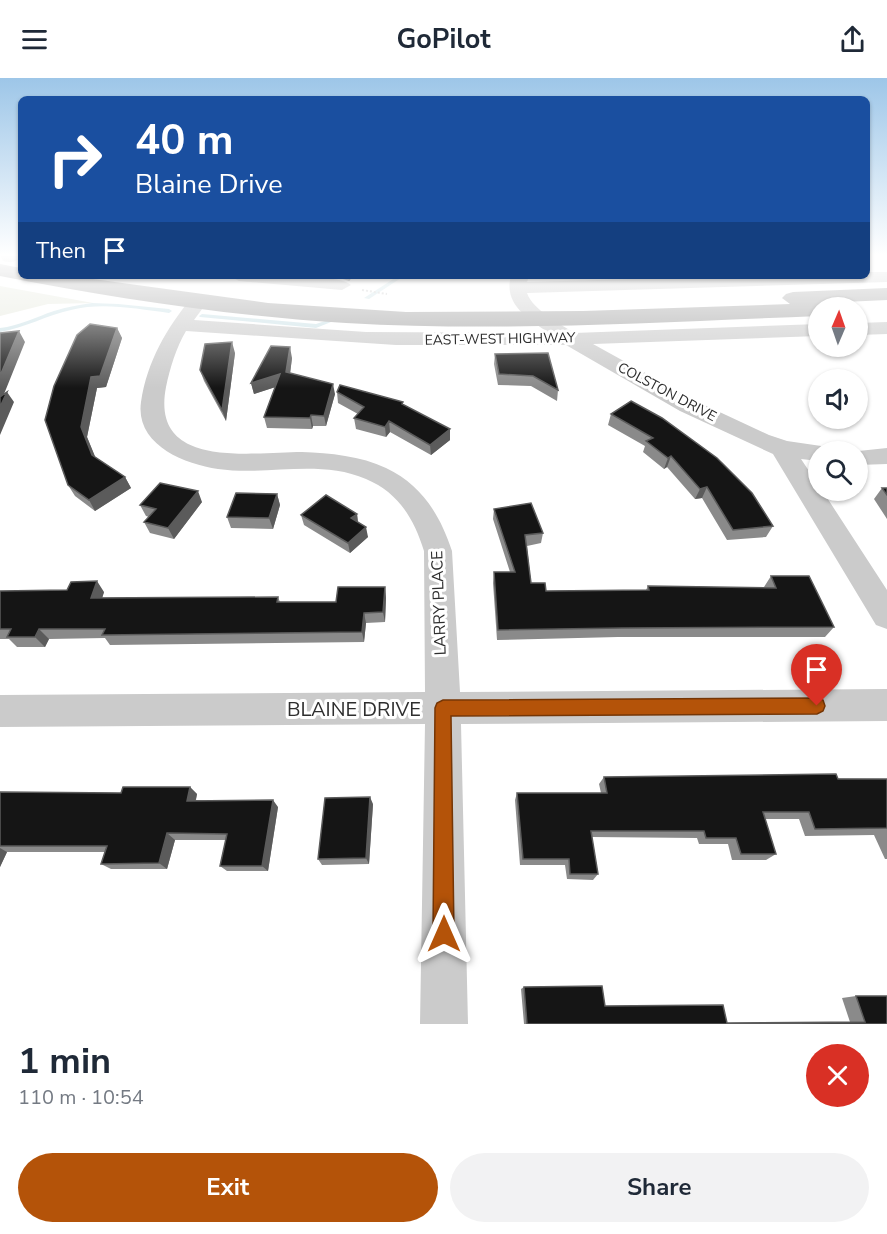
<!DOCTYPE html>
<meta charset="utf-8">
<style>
:root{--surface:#fff;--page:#f2f2f3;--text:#1f2937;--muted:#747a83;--accent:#b45309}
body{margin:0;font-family:"Nunito Sans",sans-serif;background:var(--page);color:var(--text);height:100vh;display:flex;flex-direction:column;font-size:22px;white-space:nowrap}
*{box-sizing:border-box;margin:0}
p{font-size:20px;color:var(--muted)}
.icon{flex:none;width:33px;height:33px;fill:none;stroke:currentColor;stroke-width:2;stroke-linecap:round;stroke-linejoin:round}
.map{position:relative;height:946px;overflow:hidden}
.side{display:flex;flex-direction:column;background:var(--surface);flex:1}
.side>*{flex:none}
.top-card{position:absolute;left:18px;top:18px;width:852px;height:183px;border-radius:9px;box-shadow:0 2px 4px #0004;background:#1a4fa0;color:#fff;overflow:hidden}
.needle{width:39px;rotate:2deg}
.tools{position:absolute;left:808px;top:219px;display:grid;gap:12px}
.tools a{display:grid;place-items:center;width:60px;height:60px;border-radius:50%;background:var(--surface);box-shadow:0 2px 4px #0004;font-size:30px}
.pin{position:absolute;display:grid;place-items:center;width:51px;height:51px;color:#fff;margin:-62px -26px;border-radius:50% 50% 50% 0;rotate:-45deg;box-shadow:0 0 6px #0007}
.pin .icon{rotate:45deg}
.me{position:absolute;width:66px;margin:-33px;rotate:0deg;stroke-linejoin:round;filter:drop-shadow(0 0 4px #0008)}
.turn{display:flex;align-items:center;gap:21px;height:126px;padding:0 18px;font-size:27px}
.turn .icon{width:78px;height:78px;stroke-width:2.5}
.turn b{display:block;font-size:42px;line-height:51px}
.then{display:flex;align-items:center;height:57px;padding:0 18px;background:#0003;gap:12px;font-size:22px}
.round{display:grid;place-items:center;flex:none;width:63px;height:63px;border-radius:32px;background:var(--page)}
.head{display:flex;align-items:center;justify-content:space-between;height:102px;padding:0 18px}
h1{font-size:36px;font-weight:700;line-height:45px}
.cta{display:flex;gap:12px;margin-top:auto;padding:12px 18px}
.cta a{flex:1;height:69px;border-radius:36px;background:var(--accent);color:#fff;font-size:24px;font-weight:700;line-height:69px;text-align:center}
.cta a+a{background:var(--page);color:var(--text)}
header{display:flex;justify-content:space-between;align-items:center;height:78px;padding:0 18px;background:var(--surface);font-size:27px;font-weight:700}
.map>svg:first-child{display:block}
</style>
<header><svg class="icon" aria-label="menu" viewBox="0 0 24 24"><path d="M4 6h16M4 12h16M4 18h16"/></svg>GoPilot<svg class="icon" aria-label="share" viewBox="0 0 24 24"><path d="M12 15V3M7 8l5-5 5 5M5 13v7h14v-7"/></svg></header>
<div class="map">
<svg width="887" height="946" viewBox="0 0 887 946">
<rect width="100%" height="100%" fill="#fff"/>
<path fill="#e6e9dd" d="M0,208L93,225L48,226L0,238Z"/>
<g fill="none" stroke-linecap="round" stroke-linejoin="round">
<path fill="#cce2e7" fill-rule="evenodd" d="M398,198H404L369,221L364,220Z
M92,225L118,226L169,231L172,233L169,235C137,231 103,224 71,232C47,237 25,250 0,254V250C19,248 36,239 54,233C67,229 79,227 92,225Z
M202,236L316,246L328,242L331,244L316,250L200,239L199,238Z"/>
<path stroke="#c8c8c8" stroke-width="2" stroke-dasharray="2 2" stroke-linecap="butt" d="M362,212L387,216"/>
<path fill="#cbcbcb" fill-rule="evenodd" d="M867,194H887V204L527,215C533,232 559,245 574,255L819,246V258L593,266L696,323L769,357L787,363L828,369L830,374H819V383L801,381L819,408V412H822L887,512V551L876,547L773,376L680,333L566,267H396L186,253C176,270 170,290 166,309C150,392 251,374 302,374C330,375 361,378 386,390C422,407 440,437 452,473L460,614L887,611V643L461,646L468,946H420L425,646L0,649V617L425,614L424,473C414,441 399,415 366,401C319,381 267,398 218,391C183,386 135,366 141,324C147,283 167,250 192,219L199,217L208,223L194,242L366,254L549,255C528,241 503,226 511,198H529L527,204L743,198H867Z
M230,198C249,198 342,195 351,207L342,212L239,203Z
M887,244V256L858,257V245Z
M887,370V386L858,387V374H849Z"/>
<path fill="#cbcbcb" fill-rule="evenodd" d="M1,178H21C16,185 11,185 3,183Z"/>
<path fill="#a6a6a6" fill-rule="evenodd" d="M0,186L21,190V198H71L268,225L406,234L583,233L790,226L782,220L786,216L793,214L887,210V222L822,225L829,230H819V238C662,244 504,254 346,245C230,238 112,220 0,198Z"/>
</g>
<path fill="#8a8a8a" d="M337,198H353L349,203L337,199Z
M117,250L122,260L106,309L97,310L87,359L95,379L125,399L131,410L95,433L75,418L68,407L54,308Z
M235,275L226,343L204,303L200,292Z
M495,276L558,312L557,323L531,308L498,307L494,286Z
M292,280L290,295L335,316L326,348H313L312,351L267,350L264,339L275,309L254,316L251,305Z
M337,314L403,324V326L450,362L431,377L390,354L386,359L356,351L354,340L358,336L338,325Z
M631,323L773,448L766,459L727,462L702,420L695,421L667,389L664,391L643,374L645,368L608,347L611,336Z
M882,410H887V441L874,421Z
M277,416L280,427L273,451L231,450L227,439Z
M202,424L174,461L150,455L144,444L149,439L146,438L140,427Z
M494,431L543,455L541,465L527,468L531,505L546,513L646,512L648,508L764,510V509L771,498L834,549L825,559H618L497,562L493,505L494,494H510L493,441Z
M357,436L358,444L368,459L350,475L304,447L301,437Z
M385,509L386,520L385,544L366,545L364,564L110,567L105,560L49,561L45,569H17L9,561H0V513L104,514L102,520L278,519L280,524H336Z
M604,699L887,701V781H885L874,757L805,758L799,741H765L776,776L766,782H732L728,766H699L697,760L592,759L598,796L593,802L567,801L565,787H520L515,722L517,715H601L599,706Z
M190,709L197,716L196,722L278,729L268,793H227L220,788L226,762H175L167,791H111L101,786L105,774H7L0,789V714L121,715Z
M373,726L369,786L322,787L318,781Z
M524,909L605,928L727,945L850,944L842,920L856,918L887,946H524L521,911Z"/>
<path fill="#5b5b5b" d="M348,198H353L349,203Z
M117,250L122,260L106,309L97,310L87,359L99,388L92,377L81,349L91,299Z
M19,253L25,264L0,326V298Z
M232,264L235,275L226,343L222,332Z
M290,269L292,280L289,304L286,294Z
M280,296L282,307L254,316L251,305Z
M333,306L335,316L326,348L324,338Z
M7,314L14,324L0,357V329Z
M311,337L313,348L312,351L310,340Z
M389,343L390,354L386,359L385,349Z
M450,351V362L431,377L430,367Z
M671,378L667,389L664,391L668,380Z
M125,399L131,410L95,433L89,422Z
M707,409L702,420L695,421L700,411Z
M198,413L202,424L174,461L168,450Z
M277,416L280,427L273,451L269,440Z
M357,436L358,445L351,440Z
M366,449L368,459L350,475L348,465Z
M97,503L104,514L99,530L91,520Z
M385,509L386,520L385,544L383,534Z
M364,535L366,545L364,564L362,554Z
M39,551L49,561L45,569L35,559Z
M190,709L197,716L194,730L187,723Z
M370,719L373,726L369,786L366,780Z
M273,722L278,729L268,793L262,788Z
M167,755L175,762L167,791L159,785Z
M0,770L7,774L0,789Z"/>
<path fill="#151515" stroke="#5b5b5b" stroke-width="1.5" d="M90,246L117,250L100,298L91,299L81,349L92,377L125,399L89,422L68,407L45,342L54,308L77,257Z
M19,253L0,298V255Z
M232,264L222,332L200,292L205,266Z
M271,268L290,269L286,294L333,306L324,338L311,337L310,340L264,339L280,296L251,305Z
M548,275L558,312L533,298L499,296L495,276Z
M340,307L403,324L402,326L450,351L430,367L389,343L385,349L354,340L364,329L337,314Z
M7,314L0,329V319Z
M631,323L662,340L717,380L752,415L773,448L733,452L707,409L700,411L671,378L668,380L646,363L653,360L611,336Z
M160,405L198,413L168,450L144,444L156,431L140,427Z
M882,410H887V417Z
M236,415L277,416L269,440L227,439Z
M326,417L357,436L351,440L366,449L348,465L301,437Z
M531,425L543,455L525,457L531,505H545L546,513L649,512L648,508L776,510L771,498H809L834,549L622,550L498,552L494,494H515L494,431Z
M97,503L91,520L278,519L277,524H336L338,509H385L383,534L364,535L362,554L102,557L105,551H39L35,559H7L11,551H0V513L67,512L71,504Z
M836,696L838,701H887V750L815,751L809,734H763L776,776H741L736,760H706L704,753H591L598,796H570L569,781H523L517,715H607L604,699Z
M123,709H190L187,723L273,722L262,788H220L227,756L167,755L159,785L101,786L107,768H0V714L121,715Z
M370,719L366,780L318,781L325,720Z
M602,908L605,928L723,927L727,945L865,944L856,918H887V946H527L524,909Z"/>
<linearGradient id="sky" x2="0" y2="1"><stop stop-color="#9dc6e8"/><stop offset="0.57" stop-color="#fff"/><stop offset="1" stop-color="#fff" stop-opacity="0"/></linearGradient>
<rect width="887" height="310" fill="url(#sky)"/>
<path fill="#b45309" stroke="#753606" stroke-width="1.5" d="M817,620L823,622L825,628L823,633L817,636L451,638L454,856L451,863L444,866L436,863L433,856L435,630L437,625L443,622Z"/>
<g text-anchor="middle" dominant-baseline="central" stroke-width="6" stroke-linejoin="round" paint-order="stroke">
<g font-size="14" fill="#2e2e2e" stroke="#fff">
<text transform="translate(500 261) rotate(-1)">EAST-WEST HIGHWAY</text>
<text transform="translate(667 314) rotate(28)">COLSTON DRIVE</text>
</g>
<g font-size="16" fill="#2e2e2e" stroke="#fff">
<text transform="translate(439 525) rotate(-92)">LARRY PLACE</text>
</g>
<g font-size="20" fill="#2e2e2e" stroke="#fff">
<text x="354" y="631">BLAINE DRIVE</text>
</g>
</g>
</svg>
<div class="tools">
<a><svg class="needle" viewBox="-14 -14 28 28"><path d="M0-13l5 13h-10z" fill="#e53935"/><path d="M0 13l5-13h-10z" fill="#747a83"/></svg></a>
<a><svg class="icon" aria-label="sound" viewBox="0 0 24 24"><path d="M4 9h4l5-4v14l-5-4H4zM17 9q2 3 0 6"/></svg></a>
<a><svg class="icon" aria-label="search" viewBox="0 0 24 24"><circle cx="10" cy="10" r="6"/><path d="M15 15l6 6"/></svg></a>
</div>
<div class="pin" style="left:817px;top:628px;background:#d93025"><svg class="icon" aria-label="arrive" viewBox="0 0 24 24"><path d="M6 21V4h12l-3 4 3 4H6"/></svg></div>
<svg class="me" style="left:444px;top:856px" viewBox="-20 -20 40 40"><path d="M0-17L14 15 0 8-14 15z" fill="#b45309" stroke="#fff" stroke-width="4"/></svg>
<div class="top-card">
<div class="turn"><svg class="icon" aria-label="right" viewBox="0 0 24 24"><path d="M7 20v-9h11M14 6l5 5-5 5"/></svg><div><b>40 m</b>Blaine Drive</div></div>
<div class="then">Then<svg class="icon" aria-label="arrive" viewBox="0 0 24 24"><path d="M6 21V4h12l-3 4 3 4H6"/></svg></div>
</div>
</div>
<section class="side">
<div class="head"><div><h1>1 min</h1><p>110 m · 10:54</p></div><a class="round" style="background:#d93025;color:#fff"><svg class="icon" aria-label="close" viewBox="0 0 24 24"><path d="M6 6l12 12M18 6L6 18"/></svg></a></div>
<div class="cta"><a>Exit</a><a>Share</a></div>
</section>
